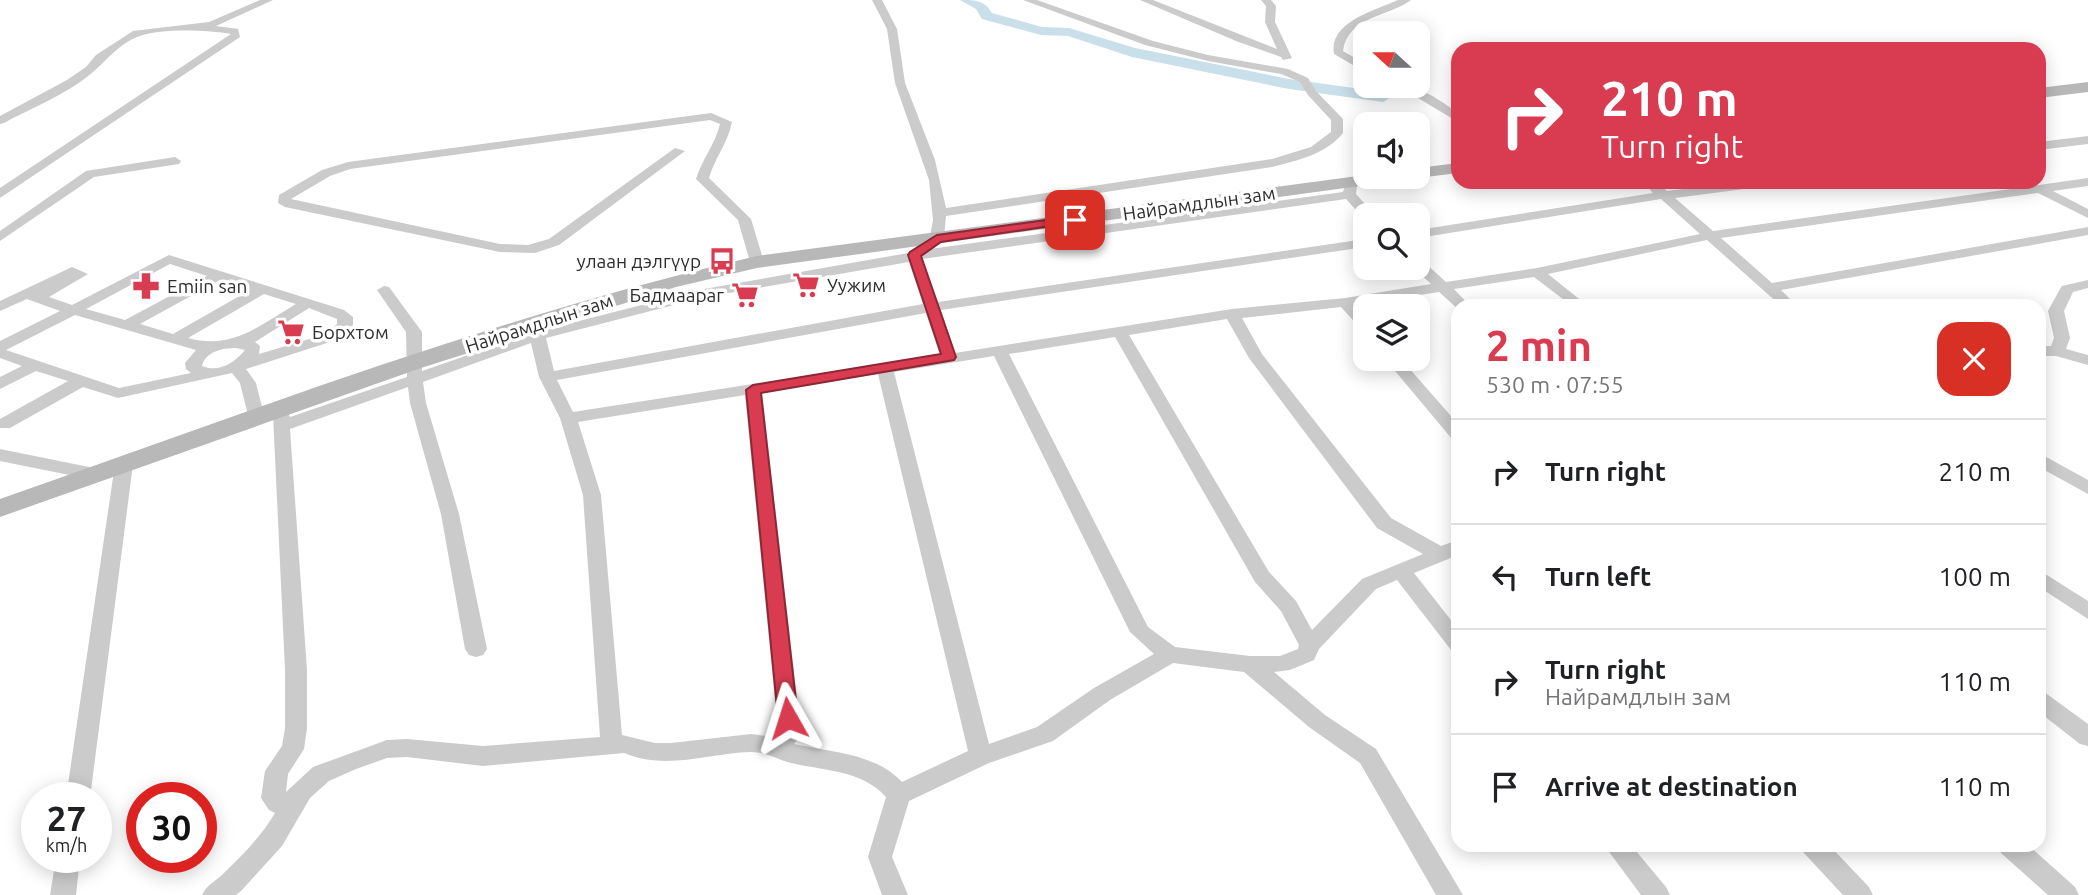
<!DOCTYPE html>
<meta charset="utf-8">
<style>
:root{--surface:#fff;--page:#f6f6f6;--text:#202124;--muted:#757577;--line:#e0e0e0;--accent:#d93b51}
body{margin:0;font-family:Ubuntu,sans-serif;background:var(--page);color:var(--text);height:100vh;display:flex;flex-direction:column;font-size:26px;white-space:nowrap}
*{box-sizing:border-box;margin:0}
p{font-size:23px;color:var(--muted)}
.icon{flex:none;width:38px;height:38px;fill:none;stroke:currentColor;stroke-width:2;stroke-linecap:round;stroke-linejoin:round}
.map{position:relative;flex:1;overflow:hidden}
.side{position:absolute;left:1451px;top:299px;width:595px;height:553px;display:flex;flex-direction:column;background:var(--surface);border-radius:21px;box-shadow:0 4px 18px #0003}
.side>*{flex:none}
.banner{position:absolute;left:1451px;top:42px;width:595px;height:147px;border-radius:21px;box-shadow:0 4px 18px #0003;background:#d93b51;color:#fff;overflow:hidden}
.needle{width:46px;rotate:291deg}
.buttons{position:absolute;left:1353px;top:21px;display:grid;gap:14px}
.buttons a{display:grid;place-items:center;width:77px;height:77px;border-radius:14px;background:var(--surface);box-shadow:0 4px 18px #0003;font-size:35px}
.speed{position:absolute;left:21px;top:782px;display:flex;gap:14px;font-size:35px;font-weight:700;text-align:center}
.speed>*{display:grid;place-content:center;width:91px;height:91px;border-radius:50%;background:var(--surface);box-shadow:0 4px 18px #0003;line-height:1}
.speed small{font-size:18px;font-weight:400}
.speed .limit{border:10px solid #d22;background:#fff;color:#111}
.pin{position:absolute;display:grid;place-items:center;width:60px;height:60px;color:#fff;margin:-30px;border-radius:14px;box-shadow:0 4px 10px #0006}
.me{position:absolute;width:77px;margin:-38px;rotate:354deg;stroke-linejoin:round;filter:drop-shadow(0 0 5px #0008)}
.turn{display:flex;align-items:center;gap:24px;height:147px;padding:0 35px;font-size:32px}
.turn .icon{width:91px;height:91px;stroke-width:2.5}
.turn b{display:block;font-size:49px;line-height:60px}
.round{display:grid;place-items:center;flex:none;width:74px;height:74px;border-radius:21px;background:var(--page)}
.headline{display:flex;align-items:center;justify-content:space-between;height:119px;padding:0 35px}
h1{font-size:42px;font-weight:700;line-height:52px;color:var(--accent)}
ul{padding:0;list-style:none}
li{display:flex;align-items:center;gap:21px;height:105px;padding:0 35px;border-top:2px solid var(--line)}
li div{flex:1}
li b{display:block;font-size:26px}
li em{font-style:normal}
.map>svg:first-child{display:block}
</style>
<div class="map">
<svg width="2088" height="895" viewBox="0 0 2088 895">
<rect width="100%" height="100%" fill="#fff"/>
<g fill="none" stroke-linecap="round" stroke-linejoin="round">
<path fill="#c9dfe9" fill-rule="evenodd" d="M960,0C976,0 984,0 992,13L1042,27L1069,28L1135,48L1289,79L1383,92L1391,97L1383,102L1289,89L1132,57L1068,36L1041,35L982,19L976,9Z"/>
<path fill="#cbcbcb" fill-rule="evenodd" d="M260,0H273L216,26L238,29L240,37L0,198V188L231,34C208,30 162,28 140,36C121,42 107,60 93,72C68,94 33,107 4,123L0,124V116L67,80L86,67L96,55L133,31L209,22Z
M872,0H882L897,29L905,83L935,160L946,208L1272,159L1311,147L1331,132V120L1308,95L1300,82L1281,74L1208,61L1145,45L1023,0H1037L1153,41L1208,55L1288,69L1308,78L1316,91L1343,119V133C1325,155 1298,160 1272,167L946,216L944,238L930,249L1343,192L1346,182L1351,181L1357,185L1356,194L1375,215L1363,218L1346,199L922,259L938,302L1365,239V247L941,310L955,353L1232,309L1345,298L1431,284L1414,268H1418V260L1423,261L1446,282L1537,268L1700,234L1661,199L1418,238V230L1653,193L1643,182H1657L1667,191L1737,182H1773L1767,186L1675,198L1713,231L2088,178V186L2053,191L2088,209V218L2038,193L1721,238L1772,283L2088,227V235L1781,290L1797,306H1781L1707,240L1548,274L1588,306H1572L1534,277L1454,289L1470,306H1458V309L1439,292L1355,305L1365,316V330L1360,328L1341,307L1242,318L1262,354L1391,518L1441,546L1458,540V555L1414,573L1458,629V652L1451,650L1397,580L1376,589L1319,649L1314,660L1290,670L1274,672L1325,715L1376,749L1463,895H1436L1360,763L1309,727L1244,672L1173,663L1110,700L1053,741L989,763L909,801L892,857L908,895H882L868,857L886,797C861,769 822,771 787,762C775,758 764,752 751,752C707,753 668,771 624,753L483,766L407,757L387,758L356,769L329,781L310,798L282,846L241,891L236,895H202C207,884 217,881 225,872C244,854 262,835 275,813L269,810L261,798L265,771L282,746L285,728V670L273,414L275,410H287L290,417L407,377L406,332L377,290L384,286L389,287L422,332V371L529,334L527,325L535,320L540,322L544,330L704,289L908,253L930,236L933,220L929,180L895,83L887,29ZM909,262L923,304L554,371L546,338L705,297ZM926,313L940,355L573,412L557,380ZM1227,319L1249,358L1377,528L1423,554L1362,579L1312,630L1296,601L1269,572L1129,335ZM1115,337L1255,582L1281,611L1299,645L1298,649L1280,656H1250L1175,647L1148,627L1009,354ZM531,343L539,377L560,418L583,495L600,737L483,746L407,739L387,740L313,767L286,792L288,774L304,749L307,728V670L290,429L408,387L410,403L441,514L465,649L469,655L476,657L483,655L487,649L459,514L426,403L423,382ZM994,356L1130,632L1154,654L1094,688L1037,727L989,744L894,372ZM878,374L968,751L902,782C875,753 830,752 794,744L800,736V725L762,393ZM745,395L778,731L766,736L751,734L671,743H655L622,735L601,495L578,422Z
M1140,0H1153L1277,49L1265,22L1266,6L1261,0H1271L1276,6L1275,22L1292,58L1283,60L1281,57L1236,41Z
M1398,0H1411C1388,17 1348,16 1343,51L1365,64V72L1334,54C1328,22 1376,10 1398,0Z
M1398,86C1422,86 1439,100 1458,113V122Z
M711,113L732,122C727,145 715,157 709,178L751,219L764,262L762,265L757,266L750,262L738,220L696,179C702,159 715,145 720,124L710,120L350,169L330,176L291,199L500,244L528,245L549,239L675,148L685,151L559,245L535,253L500,252L285,207L278,203L279,195L322,170L348,162Z
M2088,136V144L2039,150V142Z
M175,157L181,161L179,164L94,177L0,241V231L86,171Z
M169,255L344,310L353,317V326L336,340L246,369L256,383L265,419L263,423L257,424L249,419L240,383L232,373L118,398L83,387L10,428H0V419L68,381L36,371L0,389V377L22,366L0,358V341L60,311L27,299L0,311V301L72,267L88,274L49,297L72,305ZM170,264L207,276L125,320L86,309ZM220,280L250,290L173,334L140,324ZM264,294L296,304C259,326 232,350 188,338ZM309,308L337,319V324L326,334L259,354L260,346L255,342ZM75,315L196,350L185,363L186,369L191,373L119,388L6,350ZM236,348L245,350C234,363 219,373 202,366C205,352 222,348 236,348Z
M2088,280V288L2073,292L2064,311L2070,338L2066,349L2088,355V365L2056,356H2039V346H2051L2054,338L2048,311L2060,289L2062,286Z
M1385,359H1401L1458,424V440L1452,439Z
M0,449L94,468L103,474L94,480L0,461Z
M2039,453L2088,480V494L2039,467Z
M124,458L133,464L90,798H66L115,464Z
M2039,570L2088,601V619L2039,587Z
M2039,691L2047,694L2088,724V746L2080,744L2039,712Z
M1604,845H1631L1666,887L1670,895H1641Z
M1801,845H1829L1869,887L1873,895H1843L1804,853Z
M1998,845H2028L2075,887L2079,895H2048L2001,853Z
M56,858H80L76,895H50Z"/>
<path fill="#b8b8b8" fill-rule="evenodd" d="M2088,82V92L2039,98V88Z
M1458,163V173L1418,178L1412,177H1418V168Z
M1365,175L1398,177L1389,182L757,268L676,287L421,368L0,517V499C249,412 500,315 757,256Z"/>
</g>
<path fill="#d93b51" stroke="#8d2635" stroke-width="2" d="M1075,216L1081,220L1079,222L941,242L921,256L956,357L954,360L761,393L798,718L795,724L788,726L781,724L778,718L746,390L753,385L941,354L908,255L910,252L937,235Z"/>
<defs>
<symbol id="bus-bare" viewBox="-9 -9 18 18"><path d="M-5-6H5V4H4V6H2V4H-2V6H-4V4H-5ZM-3.5-4V0h7V-4ZM-3.5 1.2v1.5H-2V1.2ZM2 1.2v1.5H3.5V1.2Z" fill="#d93b51" stroke="#fff" stroke-width="2.5" paint-order="stroke"/></symbol>
<symbol id="supermarket-bare" viewBox="-9 -9 18 18"><path d="M-6-5.5h2.5l.6 2H6L4.5 2H-2.5L-4.4-4H-6ZM-1.5 3.2a1.3 1.3 0 1 0 .1 0ZM3 3.2a1.3 1.3 0 1 0 .1 0Z" fill="#d93b51" stroke="#fff" stroke-width="2.5" paint-order="stroke"/></symbol>
<symbol id="pharmacy-bare" viewBox="-9 -9 18 18"><path d="M-2-6h4v4h4v4h-4v4h-4v-4h-4v-4h4Z" fill="#d93b51" stroke="#fff" stroke-width="2.5" paint-order="stroke"/></symbol>
</defs>
<g fill-rule="evenodd">
<use href="#bus-bare" x="703" y="242" width="38" height="38"/>
<use href="#supermarket-bare" x="787" y="266" width="38" height="38"/>
<use href="#pharmacy-bare" x="127" y="267" width="38" height="38"/>
<use href="#supermarket-bare" x="726" y="276" width="38" height="38"/>
<use href="#supermarket-bare" x="272" y="313" width="38" height="38"/>
</g>
<g text-anchor="middle" dominant-baseline="central" stroke-width="7" stroke-linejoin="round" paint-order="stroke">
<g font-size="19" fill="#2e2e2e" stroke="#fff">
<text transform="translate(1199 203) rotate(-8)">Найрамдлын зам</text>
<text transform="translate(539 323) rotate(-18)">Найрамдлын зам</text>
</g>
<g font-size="19" fill="#2e2e2e" stroke="#fff" text-anchor="start">
<text x="701" y="261" text-anchor="end">улаан дэлгүүр</text>
<text x="827" y="285">Уужим</text>
<text x="167" y="286">Emiin san</text>
<text x="724" y="295" text-anchor="end">Бадмаараг</text>
<text x="312" y="332">Борхтом</text>
</g>
</g>
</svg>
<div class="buttons">
<a><svg class="needle" viewBox="-14 -14 28 28"><path d="M0-13l5 13h-10z" fill="#e53935"/><path d="M0 13l5-13h-10z" fill="#757577"/></svg></a>
<a><svg class="icon" aria-label="sound" viewBox="0 0 24 24"><path d="M4 9h4l5-4v14l-5-4H4zM17 9q2 3 0 6"/></svg></a>
<a><svg class="icon" aria-label="search" viewBox="0 0 24 24"><circle cx="10" cy="10" r="6"/><path d="M15 15l6 6"/></svg></a>
<a><svg class="icon" aria-label="layers" viewBox="0 0 24 24"><path d="M12 4l9 5-9 5-9-5zM3 14l9 5 9-5"/></svg></a>
</div>
<div class="speed"><div>27<small>km/h</small></div><div class="limit">30</div></div>
<div class="pin" style="left:1075px;top:220px;background:#d93025"><svg class="icon" aria-label="arrive" viewBox="0 0 24 24"><path d="M6 21V4h12l-3 4 3 4H6"/></svg></div>
<svg class="me" style="left:788px;top:718px" viewBox="-20 -20 40 40"><path d="M0-17L14 15 0 8-14 15z" fill="#d93b51" stroke="#fff" stroke-width="4"/></svg>
<div class="banner">
<div class="turn"><svg class="icon" aria-label="right" viewBox="0 0 24 24"><path d="M7 20v-9h11M14 6l5 5-5 5"/></svg><div><b>210 m</b>Turn right</div></div>
</div>
<section class="side">
<div class="headline"><div><h1>2 min</h1><p>530 m · 07:55</p></div><a class="round" style="background:#d93025;color:#fff"><svg class="icon" aria-label="close" viewBox="0 0 24 24"><path d="M6 6l12 12M18 6L6 18"/></svg></a></div>
<ul>
<li><svg class="icon" aria-label="right" viewBox="0 0 24 24"><path d="M7 20v-9h11M14 6l5 5-5 5"/></svg><div><b>Turn right</b></div><em>210 m</em></li>
<li><svg class="icon" aria-label="left" viewBox="0 0 24 24"><path d="M17 20v-9H6M10 6l-5 5 5 5"/></svg><div><b>Turn left</b></div><em>100 m</em></li>
<li><svg class="icon" aria-label="right" viewBox="0 0 24 24"><path d="M7 20v-9h11M14 6l5 5-5 5"/></svg><div><b>Turn right</b><p>Найрамдлын зам</p></div><em>110 m</em></li>
<li><svg class="icon" aria-label="arrive" viewBox="0 0 24 24"><path d="M6 21V4h12l-3 4 3 4H6"/></svg><div><b>Arrive at destination</b></div><em>110 m</em></li>
</ul>
</section>
</div>
